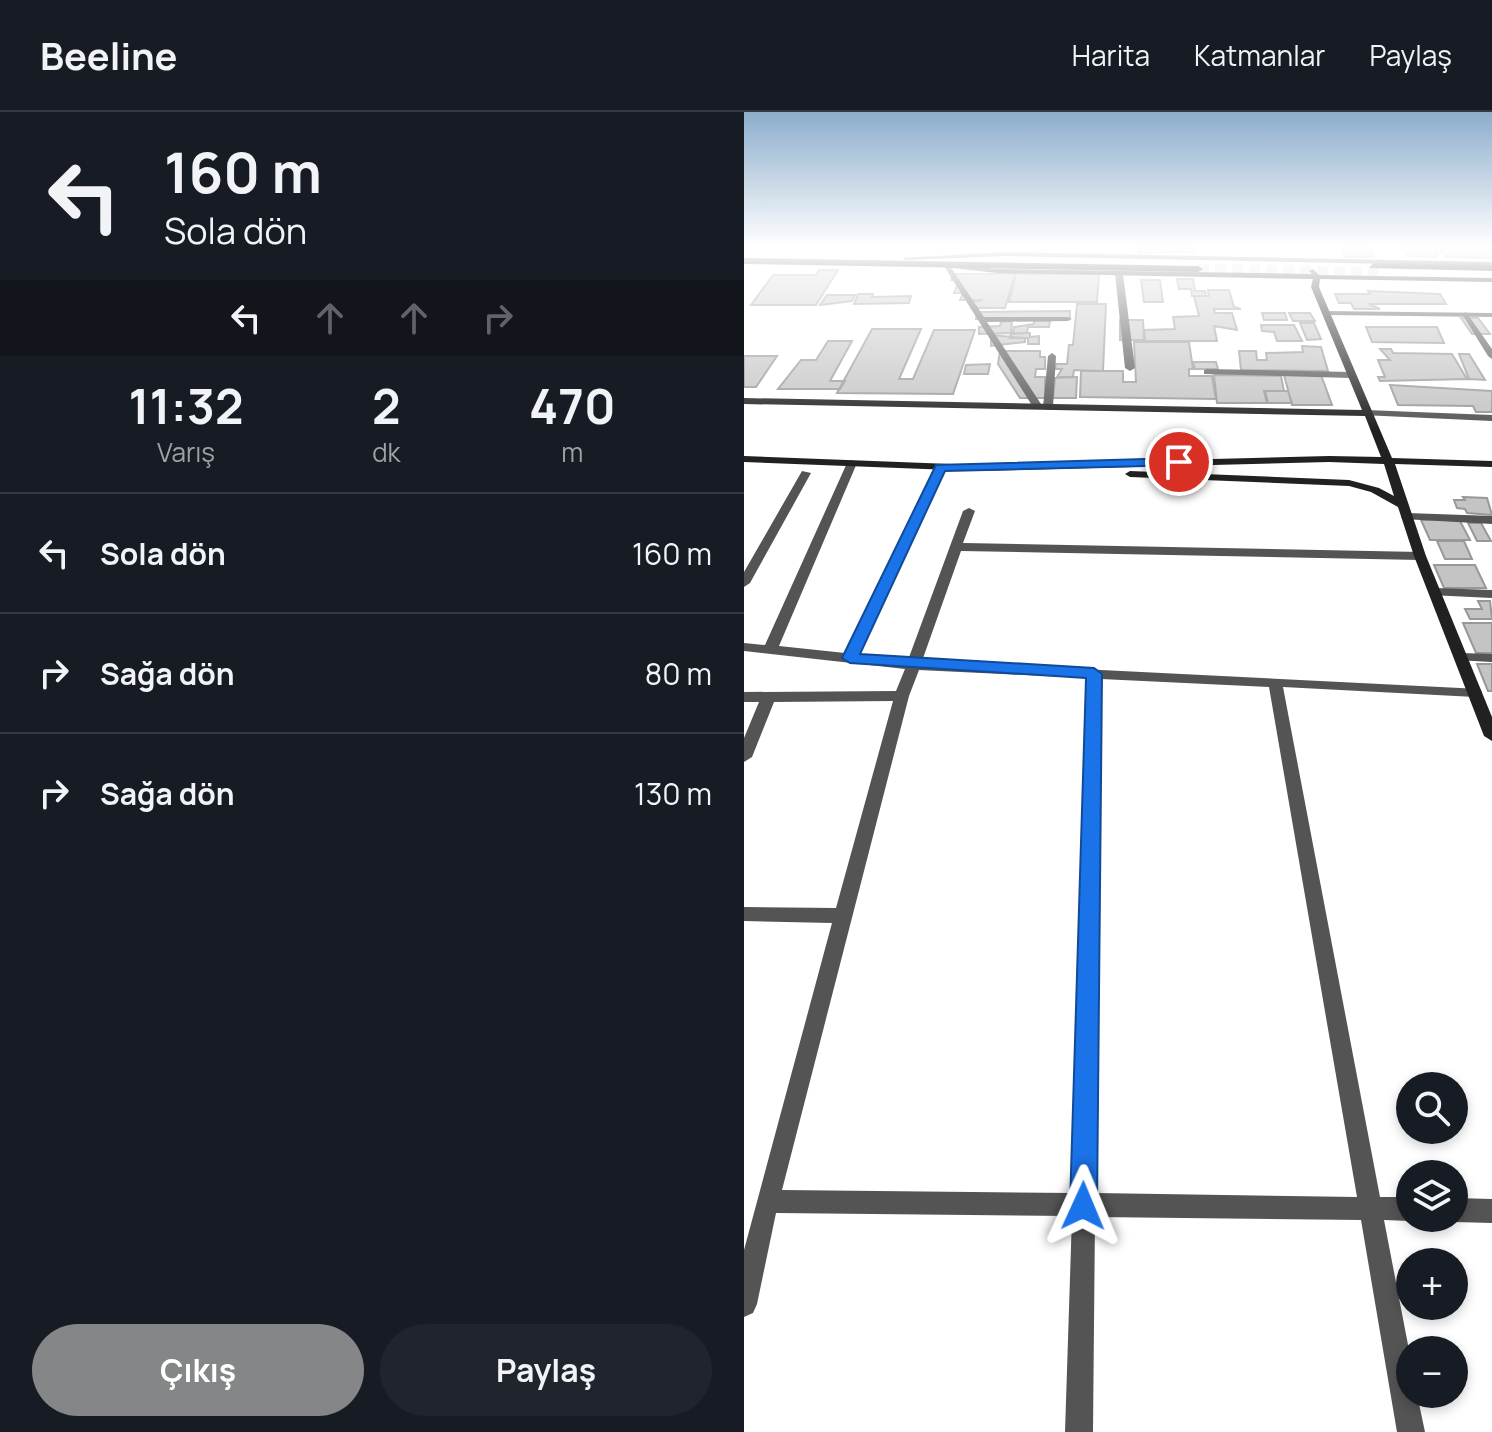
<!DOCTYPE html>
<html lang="tr">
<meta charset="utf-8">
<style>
:root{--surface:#171b24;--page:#20242c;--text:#f1f3f6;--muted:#9ea1a6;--line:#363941;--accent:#858687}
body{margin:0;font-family:Manrope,sans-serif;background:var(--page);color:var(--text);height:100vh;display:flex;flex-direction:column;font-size:30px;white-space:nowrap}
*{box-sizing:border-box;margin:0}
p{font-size:26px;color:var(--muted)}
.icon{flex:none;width:44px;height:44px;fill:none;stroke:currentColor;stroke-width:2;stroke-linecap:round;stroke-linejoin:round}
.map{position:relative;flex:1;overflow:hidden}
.drawer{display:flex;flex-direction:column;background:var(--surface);width:744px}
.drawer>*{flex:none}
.top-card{background:#171b24;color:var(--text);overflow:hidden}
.tools{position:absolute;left:652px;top:960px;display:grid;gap:16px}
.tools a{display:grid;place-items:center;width:72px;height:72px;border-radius:50%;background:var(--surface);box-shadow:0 4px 12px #0003;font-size:40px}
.pin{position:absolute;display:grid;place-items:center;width:68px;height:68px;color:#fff;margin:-34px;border:4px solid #fff;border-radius:50%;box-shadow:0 2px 8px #0007}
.me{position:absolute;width:88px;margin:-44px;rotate:1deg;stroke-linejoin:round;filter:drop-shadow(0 0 6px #0008)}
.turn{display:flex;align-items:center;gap:28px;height:168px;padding:0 32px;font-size:36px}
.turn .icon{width:104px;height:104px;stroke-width:2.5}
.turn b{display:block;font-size:56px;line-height:68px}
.lanes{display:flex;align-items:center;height:76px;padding:0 32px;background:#0003;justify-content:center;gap:40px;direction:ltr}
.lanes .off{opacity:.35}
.eta{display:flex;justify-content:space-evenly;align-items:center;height:136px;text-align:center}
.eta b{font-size:48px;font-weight:700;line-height:56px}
.cta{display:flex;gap:16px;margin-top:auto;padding:16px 32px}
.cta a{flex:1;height:92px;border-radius:48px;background:var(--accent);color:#fff;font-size:32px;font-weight:700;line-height:92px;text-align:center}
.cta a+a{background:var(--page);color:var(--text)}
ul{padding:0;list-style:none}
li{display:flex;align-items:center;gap:24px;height:120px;padding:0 32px;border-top:2px solid var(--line)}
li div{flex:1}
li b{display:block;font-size:30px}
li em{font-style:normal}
header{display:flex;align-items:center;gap:48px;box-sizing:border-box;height:112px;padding:0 40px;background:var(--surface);border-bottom:2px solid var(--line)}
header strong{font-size:38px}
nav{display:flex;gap:44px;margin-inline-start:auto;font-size:28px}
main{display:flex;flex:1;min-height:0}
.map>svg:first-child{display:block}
</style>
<header>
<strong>Beeline</strong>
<nav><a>Harita</a><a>Katmanlar</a><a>Paylaş</a></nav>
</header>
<main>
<section class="drawer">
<div class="top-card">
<div class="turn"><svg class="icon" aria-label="left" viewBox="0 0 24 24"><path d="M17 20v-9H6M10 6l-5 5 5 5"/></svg><div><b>160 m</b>Sola dön</div></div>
<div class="lanes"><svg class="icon" aria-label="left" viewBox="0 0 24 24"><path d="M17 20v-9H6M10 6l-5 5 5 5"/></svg><svg class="icon off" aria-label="ahead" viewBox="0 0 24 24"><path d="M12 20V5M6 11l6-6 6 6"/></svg><svg class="icon off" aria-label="ahead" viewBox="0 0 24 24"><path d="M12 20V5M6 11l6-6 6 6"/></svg><svg class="icon off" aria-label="right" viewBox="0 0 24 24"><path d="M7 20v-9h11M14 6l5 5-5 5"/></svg></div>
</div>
<div class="eta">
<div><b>11:32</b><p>Varış</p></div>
<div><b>2</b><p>dk</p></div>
<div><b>470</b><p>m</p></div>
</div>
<ul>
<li><svg class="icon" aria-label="left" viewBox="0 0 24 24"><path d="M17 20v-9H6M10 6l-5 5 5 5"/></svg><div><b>Sola dön</b></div><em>160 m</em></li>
<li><svg class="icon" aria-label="right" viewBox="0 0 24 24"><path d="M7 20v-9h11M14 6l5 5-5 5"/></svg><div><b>Sağa dön</b></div><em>80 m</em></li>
<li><svg class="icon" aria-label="right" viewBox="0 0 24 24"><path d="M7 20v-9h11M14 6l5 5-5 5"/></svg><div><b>Sağa dön</b></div><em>130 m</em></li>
</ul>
<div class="cta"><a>Çıkış</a><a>Paylaş</a></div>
</section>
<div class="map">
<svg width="748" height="1320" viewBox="0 0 748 1320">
<rect width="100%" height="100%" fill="#fff"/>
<path fill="#c4c4c4" stroke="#989898" stroke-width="2" d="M395,135H448L449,140H395Z
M597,135H626L630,145H601Z
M659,135H695L699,141H691L693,145L663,144Z
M696,135H748V146L702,145Z
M75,158H94L72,193H7L29,163H72Z
M209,162H271L261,196H227L229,190L239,188H216L219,181H210L215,168H207Z
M272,162H355L353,190H265Z
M433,167H449L451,179H461L462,184H448L447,177H435Z
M397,168H416L419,190H400Z
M464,178H485L490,195L497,197H470L471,201H488L493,218L470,214L473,229H401L400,218L431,217L429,205L455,204L450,184H465Z
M624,179L696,182L702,192H625L636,197H610L607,191H595L591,182H626Z
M114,182H129L128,185L167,184L165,191L110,192Z
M83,183H111L108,189L76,193Z
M333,192H362L359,259L330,258L329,265H313L318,257H311L312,252H323L325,233H329Z
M326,199V206L232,207L233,200Z
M518,201H541L543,208H520Z
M545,201H566L571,209H549Z
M717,206H734L746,222H728Z
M376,208H399L400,228H376Z
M268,209L267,221L235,222V215L256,214L257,210Z
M290,209H306L305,215H284L283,221H269L270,215L290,212Z
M556,211H570L577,227L563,228Z
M517,213H550L558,229H533L530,220L518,219Z
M622,215H693L700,231L628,230Z
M128,217H177L155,267H169L190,218H231L209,282L93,281Z
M286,221V225L295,224V232H284V226H266L267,222Z
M247,223L281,226V230L247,234Z
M84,229H108L86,269H101L96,277H34L57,248H72Z
M390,230H445L449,257H445V264H468L472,287L336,285L337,259H379V270H392Z
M558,234L577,235L584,259L497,258L495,239H512L513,248H523L522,241L559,240Z
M636,237H647L649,241L708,242L723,267L636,269L634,265H641L634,248H646Z
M256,239H296V245H301V257H292L291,265H301V286H276L254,252Z
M715,242H725L741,268L725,267Z
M0,244H33L12,275H0Z
M449,250H472L474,257H451Z
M246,252L244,262H220L222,253Z
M470,263L537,264L540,279H520L523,291H473Z
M540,263H577L588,293H548Z
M333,265L332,286H309L311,266Z
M646,273L748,279V300H732L729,294L654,293Z
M521,279H544L548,291H524Z
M719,385L743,386L748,403L723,401L721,397L713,396L710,388H721Z
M715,407L726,428H686L677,408Z
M724,411H737L747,429H733Z
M693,429H720L728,447H701Z
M690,453H731L742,476H700Z
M734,489H746L748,507H726L721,497H738Z
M719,511H748V541H732Z
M733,552H748V579H744Z"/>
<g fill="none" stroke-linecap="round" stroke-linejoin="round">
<path stroke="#d9d9d9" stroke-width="11" stroke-dasharray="11 6" stroke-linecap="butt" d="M454,157L634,160"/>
<path fill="#545454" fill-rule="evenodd" d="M198,151H204L240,205H324L328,207L324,209L243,210L299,295L297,297L289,295Z
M375,160L379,162L391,256L386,259L381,256L371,162Z
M722,200L748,237V247L744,244L718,202Z
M308,241L312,244L309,295L304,298L299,295L304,244Z
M463,257L607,260L612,263L607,266L460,262V258Z
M622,298L748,303V309L618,303L617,301Z
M108,348L113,351L35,534L101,541L192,356L197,353L202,356L115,543L164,548L219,399L225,396L231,399L219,431L676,440L682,444L676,448L217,439L178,549L736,577L738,580L731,585L539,575L636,1085H666V1106H673L666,1109L640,1108L666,1243V1282H673L681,1320H653L617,1108L351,1105L349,1320H321L328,1104L32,1101L13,1192L9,1201L0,1205V1138L88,811L0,809V795L92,796L149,589L30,590L8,645L0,650V626L15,590H0V580L152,579L161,557L0,539V531L21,533L103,351ZM175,558L343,566L328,1081L38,1078L165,584ZM357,567L525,575L613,1085L351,1081Z
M58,359L67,361L6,471L0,475V460Z
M663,401L748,404V412L659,407L657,405Z
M691,476L748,478V486L686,483L685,480Z
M717,541L748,542V550L712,548L710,545Z
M710,1086L748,1087V1111L710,1110L702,1106H710Z"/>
<path fill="#545454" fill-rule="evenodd" d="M581,199L748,201V205L584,203Z"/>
<path fill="#212121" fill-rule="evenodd" d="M261,140L748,150V154L261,144L162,148L158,146Z
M202,151L253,157L568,162L565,159L569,157L575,163L748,166V170L576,167L575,175L648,346L748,349V355L651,352L682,444L748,605V629L740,624L670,444L654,395L627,380L605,374L386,365L381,362L386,359L605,368L635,376L650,384L640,352L585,350L233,359L0,350V344L233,353L585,344L637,345L621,304L0,292V286L618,298L567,175L569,167L253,161L199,155Z"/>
<path fill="#000" fill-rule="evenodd" d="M0,146L454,154L459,157L454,160L0,152Z
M629,151L748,153V159L625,156Z"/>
</g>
<linearGradient id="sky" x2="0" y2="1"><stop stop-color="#8cadcc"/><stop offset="0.42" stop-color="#fff"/><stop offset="1" stop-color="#fff" stop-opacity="0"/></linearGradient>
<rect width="748" height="319" fill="url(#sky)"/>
<path fill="#1a73e8" stroke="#114b97" stroke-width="2" d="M435,346L441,350L440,353L201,359L116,542L350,556L358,562L353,1094L349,1103L339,1107L330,1103L326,1094L342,566L106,551L98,546L192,353Z"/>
</svg>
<div class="tools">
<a><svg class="icon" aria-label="search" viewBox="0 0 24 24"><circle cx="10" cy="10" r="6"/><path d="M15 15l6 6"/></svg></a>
<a><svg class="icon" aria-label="layers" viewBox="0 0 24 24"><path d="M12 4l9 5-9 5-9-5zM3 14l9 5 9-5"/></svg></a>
<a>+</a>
<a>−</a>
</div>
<div class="pin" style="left:435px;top:350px;background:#d93025"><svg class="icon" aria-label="arrive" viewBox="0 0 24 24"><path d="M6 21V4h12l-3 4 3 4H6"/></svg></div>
<svg class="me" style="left:339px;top:1094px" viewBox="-20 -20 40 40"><path d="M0-17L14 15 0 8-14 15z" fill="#1a73e8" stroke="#fff" stroke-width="4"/></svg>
</div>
</main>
